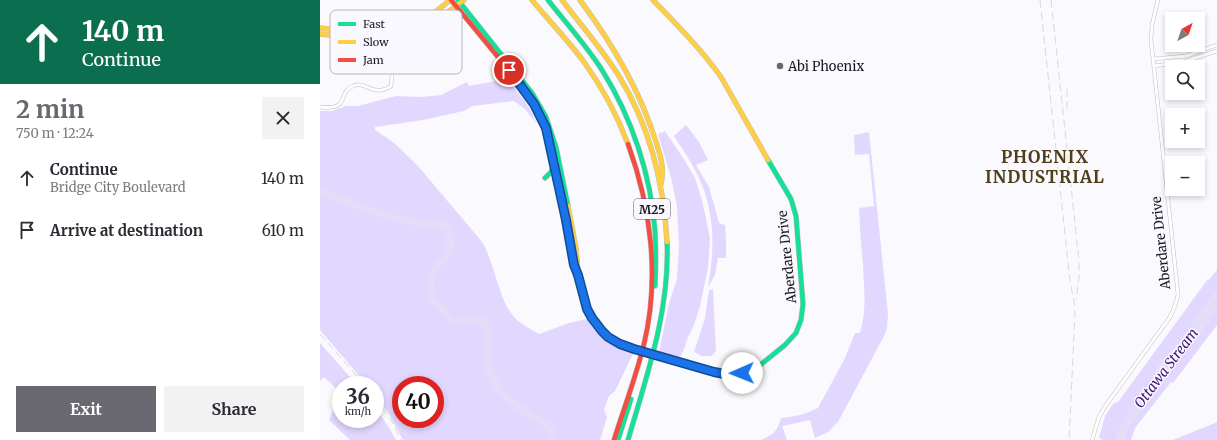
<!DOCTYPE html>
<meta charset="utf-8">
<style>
:root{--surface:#fff;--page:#f2f2f3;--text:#2b2b33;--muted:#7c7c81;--accent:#69676f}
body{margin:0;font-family:Merriweather,serif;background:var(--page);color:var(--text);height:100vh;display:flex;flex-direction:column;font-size:15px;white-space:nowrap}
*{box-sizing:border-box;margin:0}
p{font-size:13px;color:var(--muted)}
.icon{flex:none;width:22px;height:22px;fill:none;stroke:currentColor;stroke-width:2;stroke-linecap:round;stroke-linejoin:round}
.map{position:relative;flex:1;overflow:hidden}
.sheet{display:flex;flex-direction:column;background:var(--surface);width:320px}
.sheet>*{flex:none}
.guide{background:#0b6e4f;color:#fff;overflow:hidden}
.needle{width:26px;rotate:40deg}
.buttons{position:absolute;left:845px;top:12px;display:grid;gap:8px}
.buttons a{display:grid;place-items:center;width:40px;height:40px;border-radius:0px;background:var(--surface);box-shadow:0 2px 6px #0003;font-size:20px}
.speed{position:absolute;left:12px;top:376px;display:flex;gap:8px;font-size:20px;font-weight:700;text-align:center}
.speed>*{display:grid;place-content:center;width:52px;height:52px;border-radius:50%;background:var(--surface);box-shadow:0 2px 6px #0003;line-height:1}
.speed small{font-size:10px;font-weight:400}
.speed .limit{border:6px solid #d22;background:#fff;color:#111}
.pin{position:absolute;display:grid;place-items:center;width:34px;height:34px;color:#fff;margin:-17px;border:2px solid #fff;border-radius:50%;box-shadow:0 1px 4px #0007}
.me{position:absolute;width:44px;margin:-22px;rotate:269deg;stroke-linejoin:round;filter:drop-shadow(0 0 3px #0008)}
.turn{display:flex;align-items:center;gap:14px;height:84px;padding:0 16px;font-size:18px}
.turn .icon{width:52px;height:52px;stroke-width:2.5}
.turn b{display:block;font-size:28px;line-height:34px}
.round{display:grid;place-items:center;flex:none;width:42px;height:42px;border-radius:0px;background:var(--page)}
.summary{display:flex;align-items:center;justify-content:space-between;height:68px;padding:0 16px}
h1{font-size:24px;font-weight:700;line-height:30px;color:var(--accent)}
.primary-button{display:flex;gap:8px;margin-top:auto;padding:8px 16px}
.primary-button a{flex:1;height:46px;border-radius:0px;background:var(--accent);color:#fff;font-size:16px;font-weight:700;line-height:46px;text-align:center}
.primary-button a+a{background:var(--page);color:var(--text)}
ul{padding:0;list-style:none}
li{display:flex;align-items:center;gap:12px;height:52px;padding:0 16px}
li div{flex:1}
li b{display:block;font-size:15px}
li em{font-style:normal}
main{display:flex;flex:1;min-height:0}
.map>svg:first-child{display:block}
</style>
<main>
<section class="sheet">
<div class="guide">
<div class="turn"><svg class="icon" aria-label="ahead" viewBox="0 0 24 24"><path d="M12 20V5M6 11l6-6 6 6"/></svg><div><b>140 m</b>Continue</div></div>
</div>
<div class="summary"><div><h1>2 min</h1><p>750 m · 12:24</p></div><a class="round"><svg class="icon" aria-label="close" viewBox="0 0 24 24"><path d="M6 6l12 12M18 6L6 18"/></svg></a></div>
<ul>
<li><svg class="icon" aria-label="ahead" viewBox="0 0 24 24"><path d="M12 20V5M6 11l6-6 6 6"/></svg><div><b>Continue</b><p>Bridge City Boulevard</p></div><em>140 m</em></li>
<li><svg class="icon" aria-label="arrive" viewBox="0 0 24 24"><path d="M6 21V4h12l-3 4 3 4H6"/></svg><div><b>Arrive at destination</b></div><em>610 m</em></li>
</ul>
<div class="primary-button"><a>Exit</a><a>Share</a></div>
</section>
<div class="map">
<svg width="897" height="440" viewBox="0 0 897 440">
<rect width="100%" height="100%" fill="#faf9fd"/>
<path fill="#e2d7fe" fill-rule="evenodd" d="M187,79C198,93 211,106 216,123L205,109L194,101L153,106L144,111L103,120L55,127V130L73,142L98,166L163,243C169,255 173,268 177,281C181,292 184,304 191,313C198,323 208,328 219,334L249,323L267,319C278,337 293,348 313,354L295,391L289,396L284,410L287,417L280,440H83L70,416L55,395V385H47L0,330V111H12L26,106H38L76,96L102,97L122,95L127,92L147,82L149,86ZM81,385H115V419H81Z
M366,125L379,142L388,160L376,165L389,187L399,223L405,225L406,241V258H398L395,275L388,287C394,253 395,223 384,190C377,170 365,153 354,136Z
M345,131L365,161L375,178L382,200L390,238L388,268L380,306L374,325L367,339L365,347L359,359L339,353L349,303L357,279L359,246L357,207L352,181L338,134Z
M549,132L568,314L567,328L564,336L518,422L508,432L495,438L490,420L462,426L467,440H441C453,434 457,433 461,418C474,417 486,414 498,408L525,358L535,333H540C547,310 544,287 543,264C541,245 540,226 539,208L554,206L549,154L535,155L534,135Z
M897,270V290L864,336L836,371C833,381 826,388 820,395C810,410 801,423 796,440H784L779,438L785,416L793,404L798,402L888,279L889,280Z
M393,289L396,351L391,356H382L374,352L385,318L389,290Z
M897,309V325L853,383L851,382L815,428L811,440H803L809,426Z
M0,343L37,385H21V419H55V407L68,426L76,440H30L9,420L20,392L4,377L0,381Z
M897,422V440H853L895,423Z"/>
<path fill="#e4ddf7" d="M897,290V309L809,426L803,440H796C804,415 818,398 834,377L836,372L864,336Z"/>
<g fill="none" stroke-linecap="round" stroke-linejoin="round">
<path stroke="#e4ddf7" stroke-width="7" d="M0,192L58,213L82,220L109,224H120L127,228L131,239L130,247L127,255L115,269L111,279V292L113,300L131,319L135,321L153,320L164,322C172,334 167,347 168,361C168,370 173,382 179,389C187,400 201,409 212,416C220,422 228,424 233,433L232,440"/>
<defs>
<path id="street" d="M833,59L866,56L897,45
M834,66L863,62L897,51
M0,107C31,111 17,92 33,86C46,80 53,98 71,86L75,42
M772,440L779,417L786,405L850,317C854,309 857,303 858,294L831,40L832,25L838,0"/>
<path id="fast" d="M138,0L212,93L226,117L236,147L248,206
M228,0C246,23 266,45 282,70C312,118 331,175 335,231C336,249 336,268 335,286
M228,135L246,220L254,265L258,275L267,309L278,326L288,337L300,344L314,349
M225,178L231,172L234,165
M392,370L405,374H414L430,371L439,366L465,345L476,333L481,320L483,304L476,216L471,199L448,160
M298,440L311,399
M308,440C327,375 350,310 347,242"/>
<path id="slow" d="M212,0C229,21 248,40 264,62C282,87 297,115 308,144
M242,0C261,25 282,49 299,76C329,125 344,184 347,242
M260,0C292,43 319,88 335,139C340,154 345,168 341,184
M333,0C357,25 381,49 401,77L448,160
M0,28L72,36H82L91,32L130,0
M0,34L68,41H85L96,36L144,0
M248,206L256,248L258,272"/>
<path id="jam" d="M131,0C151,24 171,48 190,72C204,92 222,111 228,135
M343,357L392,370
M294,440C304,408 316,377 324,344C340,278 331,207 308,144"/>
</defs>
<use href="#street" stroke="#c0bec5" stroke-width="4"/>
<use href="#fast" stroke="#c0bec5" stroke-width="5.5"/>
<use href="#slow" stroke="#c0bec5" stroke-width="5.5"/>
<use href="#jam" stroke="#c0bec5" stroke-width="5.5"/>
<use href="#street" stroke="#fefeff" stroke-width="3"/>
<use href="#fast" stroke="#16e098" stroke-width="4.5"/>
<use href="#slow" stroke="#ffcf43" stroke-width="4.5"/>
<use href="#jam" stroke="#f24e42" stroke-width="4.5"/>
<path stroke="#d9d8da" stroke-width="1" stroke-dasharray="8 4" stroke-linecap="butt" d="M720,0L750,281L754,301L755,314L749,440
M731,0L759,261V277L756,300
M747,109V89
M0,334L45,385
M55,398L71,420L81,440"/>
<defs>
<path id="jam-bridge" d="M314,349L343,357"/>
</defs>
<use href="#jam-bridge" stroke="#c0bec5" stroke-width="5.5" stroke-linecap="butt"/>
<use href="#jam-bridge" stroke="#f24e42" stroke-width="4.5"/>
</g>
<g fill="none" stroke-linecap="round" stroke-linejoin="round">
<defs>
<path id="route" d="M189,70L214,104L226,128L246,220L254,265L258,275L267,309L272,318L282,331L288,337L300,344L314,349L394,372L405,374L422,373"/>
</defs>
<use href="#route" stroke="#114b97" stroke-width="10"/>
<use href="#route" stroke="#1a73e8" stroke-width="7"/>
</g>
<circle fill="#69676f" stroke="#f9f8fe" stroke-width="1.5" cx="460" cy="66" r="4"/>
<g text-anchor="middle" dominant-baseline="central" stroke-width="3" stroke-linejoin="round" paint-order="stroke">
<rect fill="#f9f8fe" stroke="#5e5b65" stroke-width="1" x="314" y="199" width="36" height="20" rx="3"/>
<g font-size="12" font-weight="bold" fill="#1b1823">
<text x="332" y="209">M25</text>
</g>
<g font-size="13" fill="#1b1823" stroke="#f9f8fe" text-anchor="start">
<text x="468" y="66">Abi Phoenix</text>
</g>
<g font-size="13" fill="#1b1823" stroke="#f9f8fe">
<text transform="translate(841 243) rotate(-96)">Aberdare Drive</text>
<text transform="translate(467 257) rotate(-96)">Aberdare Drive</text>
</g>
<g font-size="14" font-style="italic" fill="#401274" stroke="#f9f8fe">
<text transform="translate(846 368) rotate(-53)">Ottawa Stream</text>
</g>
<g font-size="17" font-weight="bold" letter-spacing="1" fill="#4f3f18" stroke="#f9f8fe">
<text x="725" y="157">PHOENIX<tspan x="725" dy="20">INDUSTRIAL</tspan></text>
</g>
</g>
<rect x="10" y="10" width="132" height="64" rx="6" fill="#f9f8fe" stroke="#b6b5bc" stroke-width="1"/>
<rect x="18" y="22" width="18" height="4" fill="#16e098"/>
<rect x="18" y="40" width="18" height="4" fill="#ffcf43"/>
<rect x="18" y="58" width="18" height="4" fill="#f24e42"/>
<g font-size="11" fill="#1b1823">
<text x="43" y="28">Fast</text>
<text x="43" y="46">Slow</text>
<text x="43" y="64">Jam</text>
</g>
</svg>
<div class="buttons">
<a><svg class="needle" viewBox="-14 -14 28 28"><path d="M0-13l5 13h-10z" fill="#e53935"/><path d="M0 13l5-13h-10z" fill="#7c7c81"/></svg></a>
<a><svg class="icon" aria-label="search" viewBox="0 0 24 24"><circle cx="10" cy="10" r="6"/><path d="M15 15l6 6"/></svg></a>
<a>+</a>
<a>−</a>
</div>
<div class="speed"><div>36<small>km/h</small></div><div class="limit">40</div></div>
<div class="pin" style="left:189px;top:70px;background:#d93025"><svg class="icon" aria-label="arrive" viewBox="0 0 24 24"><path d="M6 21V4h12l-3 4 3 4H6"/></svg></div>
<svg class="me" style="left:422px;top:373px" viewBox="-20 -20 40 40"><circle r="19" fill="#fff"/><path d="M0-13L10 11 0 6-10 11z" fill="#1a73e8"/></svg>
</div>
</main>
